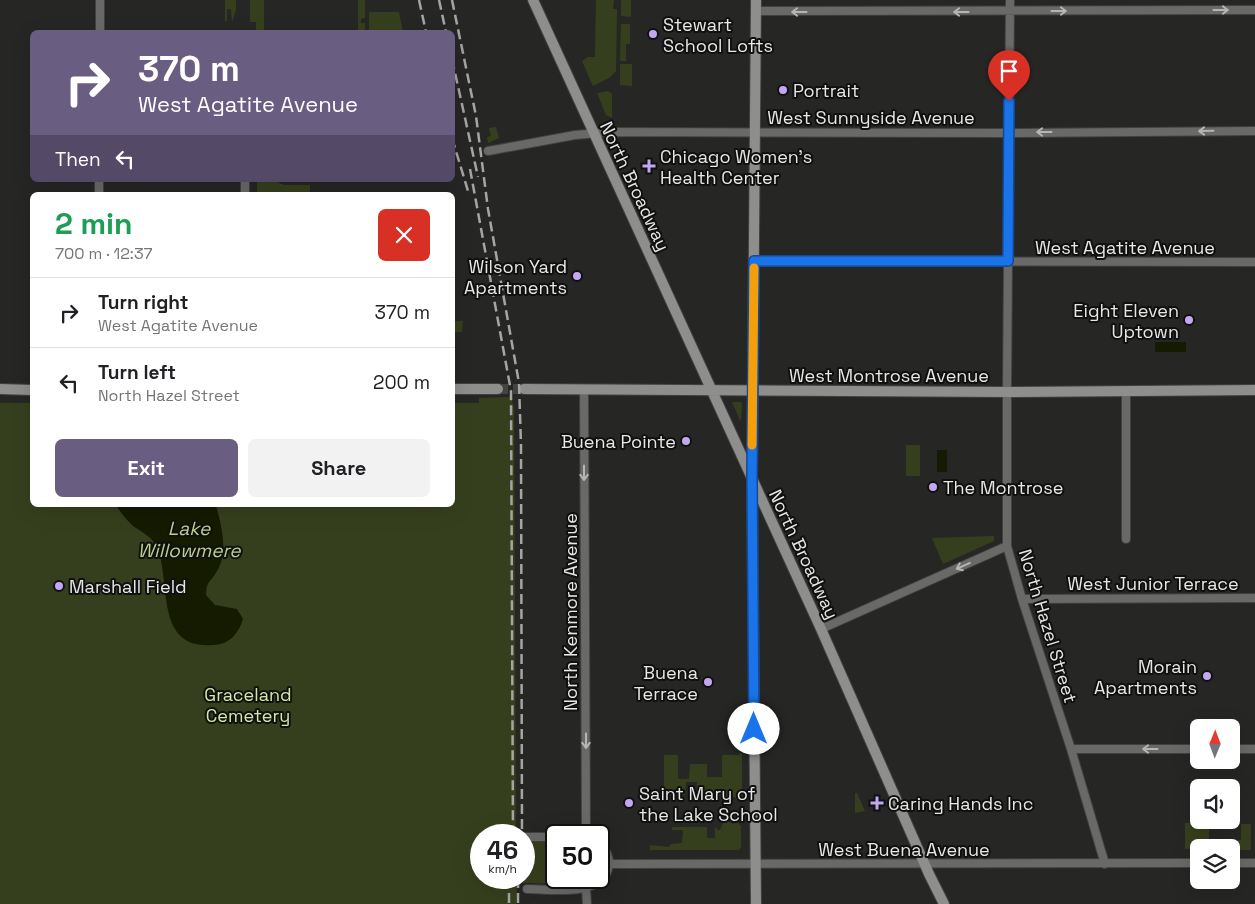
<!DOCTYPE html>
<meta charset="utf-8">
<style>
:root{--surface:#fff;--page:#f2f2f2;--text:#202124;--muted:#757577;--line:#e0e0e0;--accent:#695d81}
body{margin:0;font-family:"Space Grotesk",sans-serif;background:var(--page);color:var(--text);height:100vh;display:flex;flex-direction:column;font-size:19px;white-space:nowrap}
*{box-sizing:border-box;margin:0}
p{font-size:16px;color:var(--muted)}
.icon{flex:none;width:28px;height:28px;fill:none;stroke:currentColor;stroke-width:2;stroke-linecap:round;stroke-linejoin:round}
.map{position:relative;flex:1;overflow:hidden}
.details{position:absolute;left:30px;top:192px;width:425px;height:315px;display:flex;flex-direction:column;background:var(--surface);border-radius:8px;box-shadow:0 5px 20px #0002}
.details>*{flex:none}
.banner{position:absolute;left:30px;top:30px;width:425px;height:152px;border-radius:8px;box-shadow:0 5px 20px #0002;background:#695d81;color:#fff;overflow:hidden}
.needle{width:32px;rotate:1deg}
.buttons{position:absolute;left:1190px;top:719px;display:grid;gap:10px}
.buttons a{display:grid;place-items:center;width:50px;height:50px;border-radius:8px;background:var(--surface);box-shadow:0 5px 20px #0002;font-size:25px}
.speed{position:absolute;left:470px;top:824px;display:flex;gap:10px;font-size:25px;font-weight:700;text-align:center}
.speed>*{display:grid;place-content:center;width:65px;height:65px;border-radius:50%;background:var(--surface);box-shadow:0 5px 20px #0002;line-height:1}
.speed small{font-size:12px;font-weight:400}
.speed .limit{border:2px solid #111;border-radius:8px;background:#fff;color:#111}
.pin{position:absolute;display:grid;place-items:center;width:42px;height:42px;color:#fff;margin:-51px -21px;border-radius:50% 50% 50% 0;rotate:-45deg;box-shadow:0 0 5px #0007}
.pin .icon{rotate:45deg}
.me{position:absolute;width:55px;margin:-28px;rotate:0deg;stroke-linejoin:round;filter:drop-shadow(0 0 4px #0008)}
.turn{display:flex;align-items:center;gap:18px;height:105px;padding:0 25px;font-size:22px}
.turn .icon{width:65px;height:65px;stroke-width:2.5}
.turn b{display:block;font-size:35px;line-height:42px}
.then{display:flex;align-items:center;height:48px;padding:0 25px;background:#0003;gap:10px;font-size:19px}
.round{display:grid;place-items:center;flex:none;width:52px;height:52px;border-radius:8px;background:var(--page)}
.head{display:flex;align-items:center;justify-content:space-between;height:85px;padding:0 25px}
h1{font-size:30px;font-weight:700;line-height:38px;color:#1e9e55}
.button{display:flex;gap:10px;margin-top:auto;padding:10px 25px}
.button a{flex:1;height:58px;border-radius:8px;background:var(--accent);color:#fff;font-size:20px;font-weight:700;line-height:58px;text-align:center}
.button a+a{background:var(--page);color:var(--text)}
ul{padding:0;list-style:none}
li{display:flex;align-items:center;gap:15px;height:70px;padding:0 25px;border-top:1px solid var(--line)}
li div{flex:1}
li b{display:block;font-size:19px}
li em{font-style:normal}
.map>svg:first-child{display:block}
</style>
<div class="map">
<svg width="1255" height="904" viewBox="0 0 1255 904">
<rect width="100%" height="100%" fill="#262724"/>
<path fill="#363f1d" d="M225,0H236V10L232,22L231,9H227V21H225Z
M250,0H264V32H256V22H250Z
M358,0H365V18L361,19V23H365V32H358Z
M596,0H614L613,9H617L616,71L609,78L593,86L582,61L588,57H595Z
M621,0H631V17L621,16Z
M369,12H399L403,32H369Z
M621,24H630V44H626V61H620Z
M620,64H632V86L620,85Z
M608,91L612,94V118L606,115L597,93Z
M496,127L499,138L488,143L487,137L491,136L489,128Z
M257,180H272L284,185H310V195H313H257Z
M452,321H463L462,332H453Z
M511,397L514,409L516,835H481V878H524V842H556V878H596C580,886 540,883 521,883L517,887L516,904H0V403H32V505H452L453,403H479V398Z
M732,402H742L741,421L740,420Z
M906,445H920V476H906Z
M994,536V541L943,564L932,538Z
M740,753H742V796L739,799L734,797L729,799H722V796L697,795V782H686L685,795H664V755H678V779H689L690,764H707V777H722V755H739Z
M855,793H857L865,811L855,813Z
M1195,820H1222V822H1209V840H1214V842H1222L1223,847L1185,849V823H1195Z
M730,822L732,824L738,823L741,826V847L739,850H650V845L669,847L671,844L682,843L683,830H672V827H707V838H715V827L718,830H720L723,823Z
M1241,824H1251V850H1231V848L1226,847L1227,842L1241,840Z"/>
<path fill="#141b00" d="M1155,342H1186V352H1155Z
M937,450H947V472H937Z
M116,505H216C221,525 229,552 217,571C210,584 207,579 206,595L215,605L237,609L243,619C238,634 230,644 214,645C155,650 171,587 158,549C153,537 143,533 133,526C127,520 120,512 116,505Z"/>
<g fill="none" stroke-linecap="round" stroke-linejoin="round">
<path stroke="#434441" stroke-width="10" stroke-dasharray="10 5" stroke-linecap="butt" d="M498,389H524"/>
<defs>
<path id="street" d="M1010,0L1007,392V546L1022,599L1071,749L1105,864
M756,11L1255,10
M100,32V0
M488,151L575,135L611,132L1009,133L1255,131
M99,195V180
M245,195V180
M754,261L1255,262
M584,390L586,835
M1126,391V539
M1022,599L1255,598
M821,629L1007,546
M1071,749H1199
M1231,749H1255
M526,837H556
M1231,863H1255
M609,864L1199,863
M527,889C549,889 601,897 608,869C611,858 606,850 599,842
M586,889L587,904"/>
<path id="secondary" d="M533,0L821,629L929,874L944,904
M0,389L32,390
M452,389H498
M524,389L1007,392L1255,390
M756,904L752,478L756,0"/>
</defs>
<use href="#street" stroke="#41423f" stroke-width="10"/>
<use href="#secondary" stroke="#41423f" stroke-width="12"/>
<use href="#street" stroke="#696968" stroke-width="8"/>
<use href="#secondary" stroke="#8e8f8d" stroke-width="10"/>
<path stroke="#a5a6a3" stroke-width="2.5" stroke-dasharray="10 5" stroke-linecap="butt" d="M419,0L426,32
M439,0L446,32
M452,0L476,116L488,209L519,383L521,445L522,835
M452,59L478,177
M452,138L468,191
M470,169L511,391L513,835
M509,878V904
M518,878V904"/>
</g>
<defs><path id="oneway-shaft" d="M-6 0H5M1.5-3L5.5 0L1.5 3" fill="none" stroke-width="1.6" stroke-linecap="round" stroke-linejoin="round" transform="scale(1.25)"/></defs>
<g stroke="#b5b5b4">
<use href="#oneway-shaft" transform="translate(1221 10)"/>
<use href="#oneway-shaft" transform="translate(1059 11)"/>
<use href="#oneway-shaft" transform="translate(799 12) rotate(180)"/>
<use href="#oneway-shaft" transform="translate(961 12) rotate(-180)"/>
<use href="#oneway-shaft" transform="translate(1206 131) rotate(179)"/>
<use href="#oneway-shaft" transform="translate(1044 132) rotate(180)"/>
<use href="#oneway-shaft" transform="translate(584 473) rotate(90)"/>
<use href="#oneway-shaft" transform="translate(963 566) rotate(156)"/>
<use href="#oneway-shaft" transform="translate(586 741) rotate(90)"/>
<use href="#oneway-shaft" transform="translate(1150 749) rotate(-180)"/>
</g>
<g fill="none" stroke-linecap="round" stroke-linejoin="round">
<defs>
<path id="route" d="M754,729L752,478L754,261H1008L1009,101"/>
</defs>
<use href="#route" stroke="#114b97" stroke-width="12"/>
<use href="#route" stroke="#1a73e8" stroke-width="9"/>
<path stroke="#f59e0b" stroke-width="9" d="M752,445L754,268"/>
</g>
<g fill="#c3a7f2" stroke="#0f100f" stroke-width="2">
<circle cx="653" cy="34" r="5"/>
<circle cx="783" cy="90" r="5"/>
<path d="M646.5 158.5h5v5h5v5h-5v5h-5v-5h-5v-5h5z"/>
<circle cx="577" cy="276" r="5"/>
<circle cx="1189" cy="320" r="5"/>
<circle cx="686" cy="441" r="5"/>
<circle cx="933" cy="487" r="5"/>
<circle cx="59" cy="586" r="5"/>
<circle cx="1207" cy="676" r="5"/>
<circle cx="708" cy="682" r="5"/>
<circle cx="629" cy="803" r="5"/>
<path d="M874.5 795.5h5v5h5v5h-5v5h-5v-5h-5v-5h5z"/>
</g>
<g text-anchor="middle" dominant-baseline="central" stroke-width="4" stroke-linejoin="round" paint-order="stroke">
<g font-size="18" fill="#e7e8e6" stroke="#0f100f" text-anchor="start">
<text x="663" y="24">Stewart<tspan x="663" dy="21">School Lofts</tspan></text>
<text x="793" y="90">Portrait</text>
<text x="660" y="156">Chicago Women's<tspan x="660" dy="21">Health Center</tspan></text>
<text x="567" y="266" text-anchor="end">Wilson Yard<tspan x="567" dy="21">Apartments</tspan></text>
<text x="1179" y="310" text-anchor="end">Eight Eleven<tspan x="1179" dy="21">Uptown</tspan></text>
<text x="676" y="441" text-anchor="end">Buena Pointe</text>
<text x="943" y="487">The Montrose</text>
<text x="69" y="586">Marshall Field</text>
<text x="1197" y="666" text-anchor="end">Morain<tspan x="1197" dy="21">Apartments</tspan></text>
<text x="698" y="672" text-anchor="end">Buena<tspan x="698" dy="21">Terrace</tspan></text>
<text x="639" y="793">Saint Mary of<tspan x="639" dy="21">the Lake School</tspan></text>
<text x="888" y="803">Caring Hands Inc</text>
</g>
<g font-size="18" fill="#e7e8e6" stroke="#0f100f">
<text x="871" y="117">West Sunnyside Avenue</text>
<text transform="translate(635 186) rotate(65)">North Broadway</text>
<text x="1125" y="247">West Agatite Avenue</text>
<text x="889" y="375">West Montrose Avenue</text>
<text transform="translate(804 554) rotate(65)">North Broadway</text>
<text x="1153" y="583">West Junior Terrace</text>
<text transform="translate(570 612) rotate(-90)">North Kenmore Avenue</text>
<text transform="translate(1048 626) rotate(73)">North Hazel Street</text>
<text x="904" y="849">West Buena Avenue</text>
</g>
<g font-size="18" fill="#d4e7a6" stroke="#0f100f">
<text x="248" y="694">Graceland<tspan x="248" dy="21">Cemetery</tspan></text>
</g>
<g font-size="19" font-style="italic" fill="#bbce8e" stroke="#0f100f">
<text x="189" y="528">Lake<tspan x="189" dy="22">Willowmere</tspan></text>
</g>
</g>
</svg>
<div class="buttons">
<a><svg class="needle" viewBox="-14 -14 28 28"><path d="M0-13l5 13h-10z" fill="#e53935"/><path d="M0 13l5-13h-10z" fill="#757577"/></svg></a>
<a><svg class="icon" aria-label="sound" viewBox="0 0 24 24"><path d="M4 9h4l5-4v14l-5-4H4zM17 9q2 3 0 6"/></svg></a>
<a><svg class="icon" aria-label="layers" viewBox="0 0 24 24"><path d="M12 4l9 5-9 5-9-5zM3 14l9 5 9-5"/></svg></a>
</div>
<div class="speed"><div>46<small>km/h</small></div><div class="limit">50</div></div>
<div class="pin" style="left:1009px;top:101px;background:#d93025"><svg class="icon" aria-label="arrive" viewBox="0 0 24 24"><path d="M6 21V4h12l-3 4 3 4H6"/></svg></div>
<svg class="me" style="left:754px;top:729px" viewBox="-20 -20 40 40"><circle r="19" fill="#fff"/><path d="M0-13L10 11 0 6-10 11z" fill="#1a73e8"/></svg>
<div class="banner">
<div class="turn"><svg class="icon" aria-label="right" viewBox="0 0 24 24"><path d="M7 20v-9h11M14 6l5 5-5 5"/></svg><div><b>370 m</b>West Agatite Avenue</div></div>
<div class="then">Then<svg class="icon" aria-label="left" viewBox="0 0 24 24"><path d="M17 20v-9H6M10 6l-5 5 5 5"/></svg></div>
</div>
<section class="details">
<div class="head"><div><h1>2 min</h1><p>700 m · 12:37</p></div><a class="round" style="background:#d93025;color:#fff"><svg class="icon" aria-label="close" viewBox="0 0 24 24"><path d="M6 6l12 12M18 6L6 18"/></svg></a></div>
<ul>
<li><svg class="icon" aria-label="right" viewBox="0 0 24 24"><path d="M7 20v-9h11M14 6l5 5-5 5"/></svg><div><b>Turn right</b><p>West Agatite Avenue</p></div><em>370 m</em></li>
<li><svg class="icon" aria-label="left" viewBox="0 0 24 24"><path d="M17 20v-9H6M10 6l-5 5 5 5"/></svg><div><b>Turn left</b><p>North Hazel Street</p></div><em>200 m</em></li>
</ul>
<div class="button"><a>Exit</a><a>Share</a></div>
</section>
</div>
